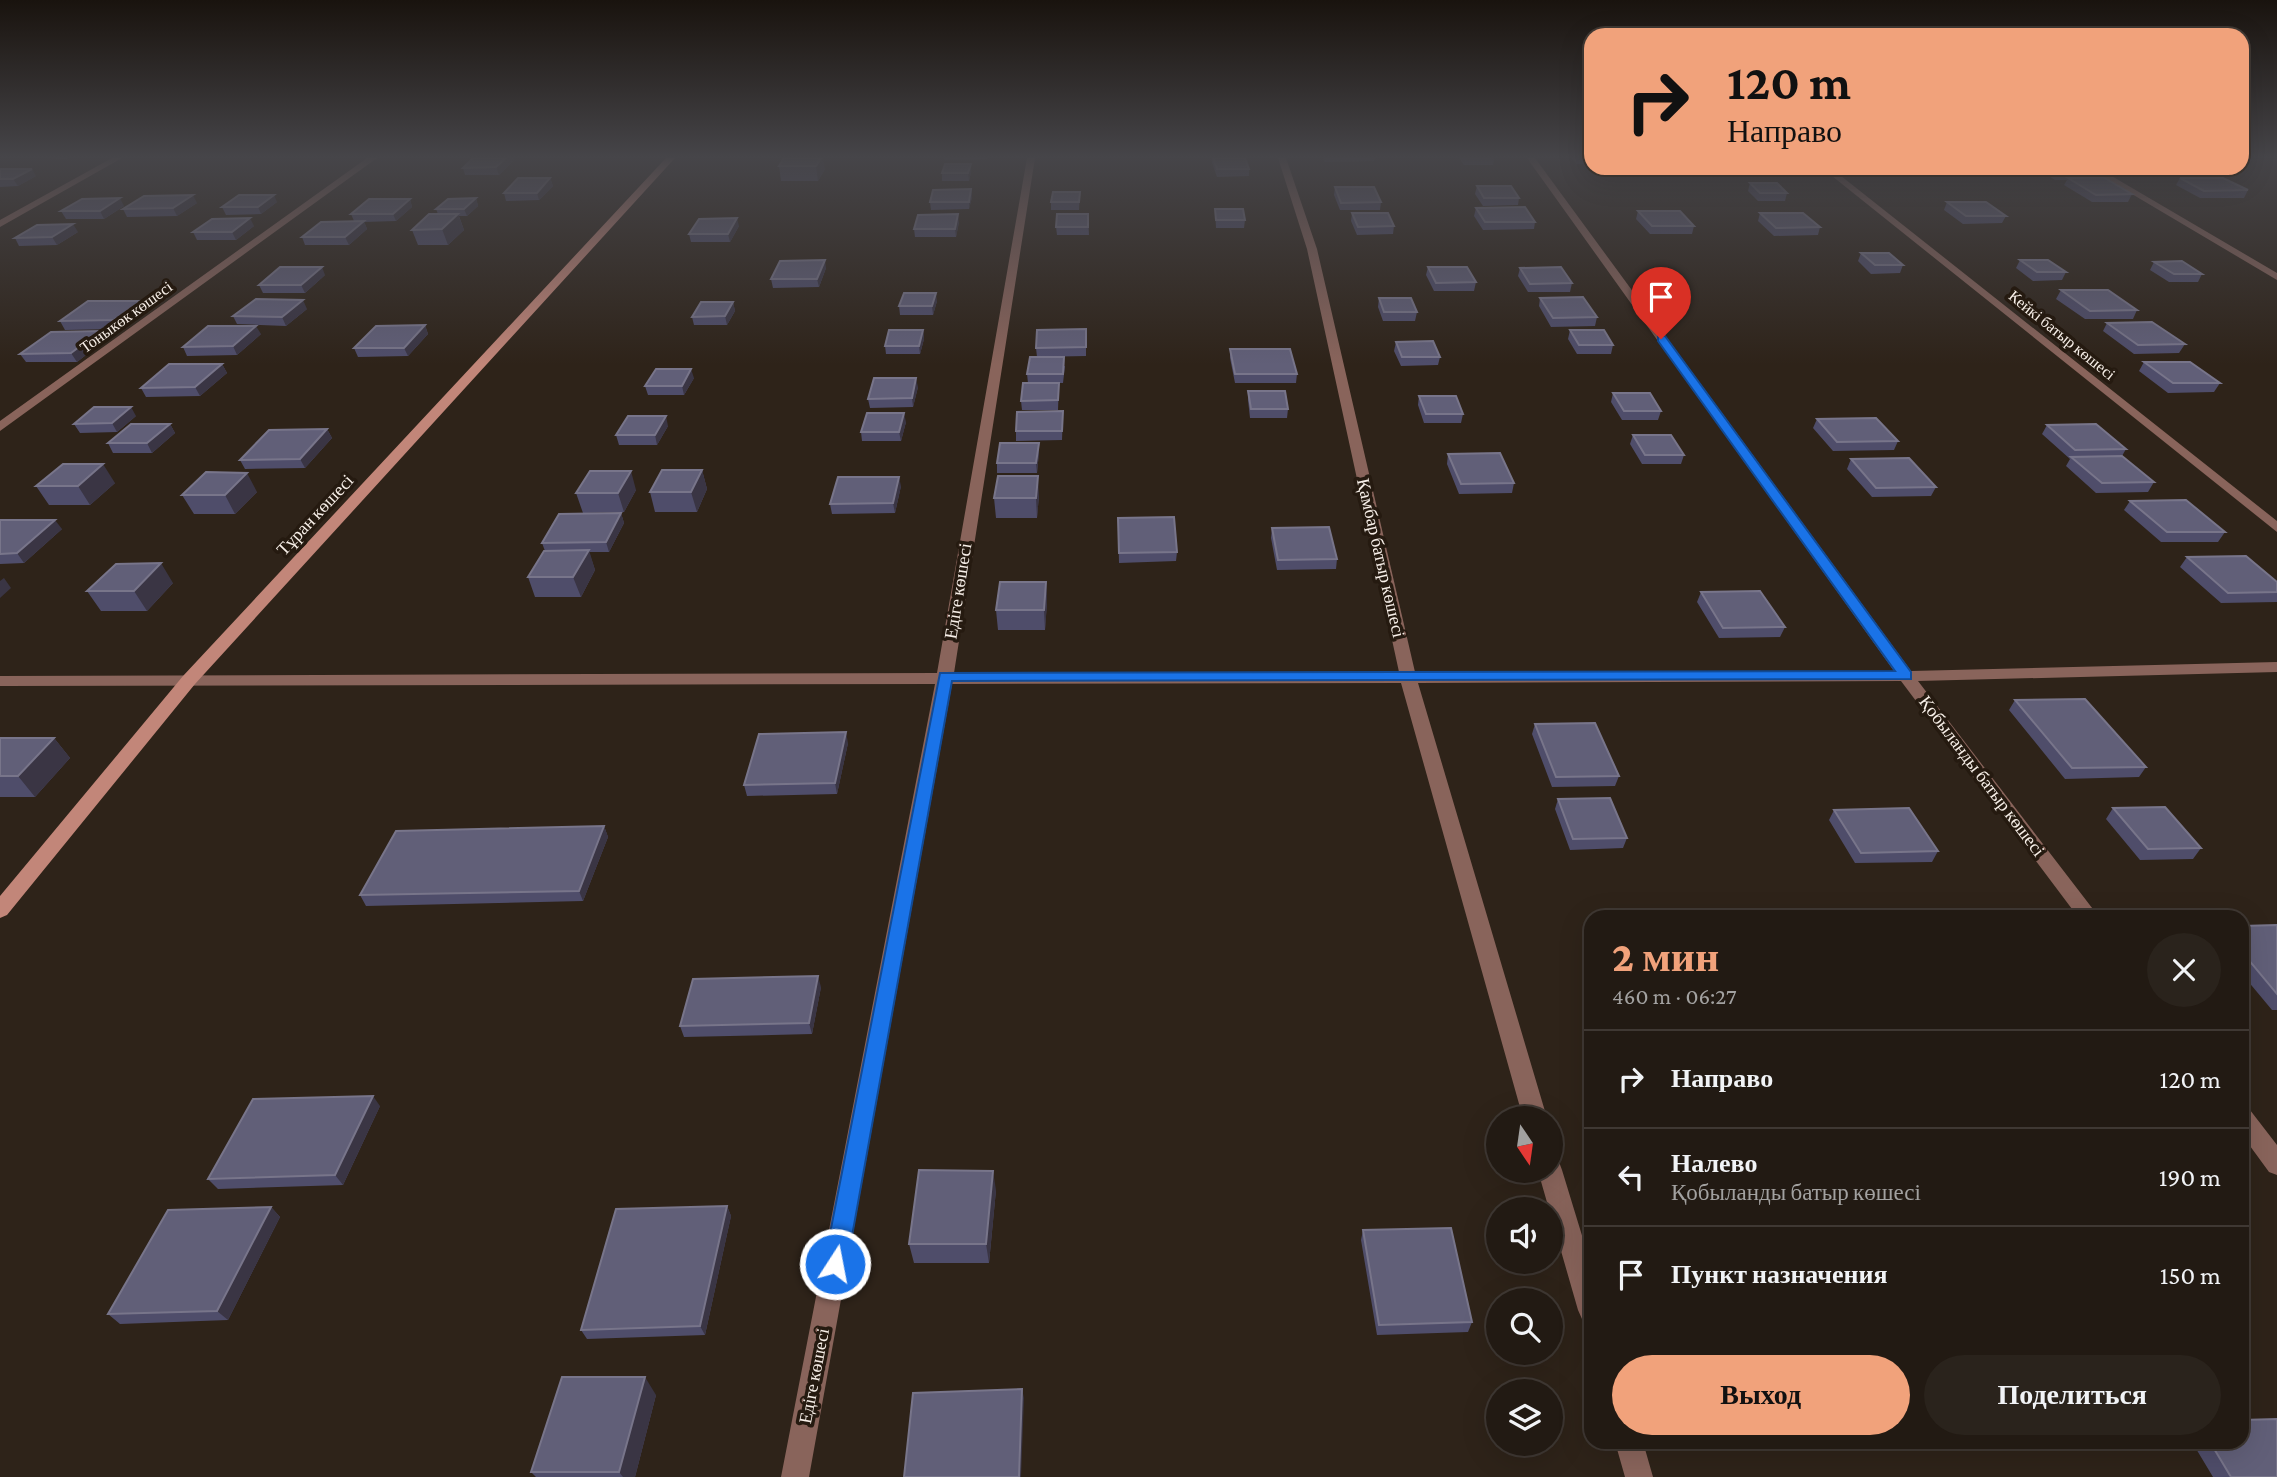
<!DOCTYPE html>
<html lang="ru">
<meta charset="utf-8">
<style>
:root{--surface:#221a13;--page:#2a231c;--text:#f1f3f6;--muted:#a2a1a0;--line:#3f3833;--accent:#f1a27b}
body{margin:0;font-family:"Crimson Pro",serif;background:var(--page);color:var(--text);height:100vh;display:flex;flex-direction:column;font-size:26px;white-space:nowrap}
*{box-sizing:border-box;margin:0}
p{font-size:23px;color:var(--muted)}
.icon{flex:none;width:38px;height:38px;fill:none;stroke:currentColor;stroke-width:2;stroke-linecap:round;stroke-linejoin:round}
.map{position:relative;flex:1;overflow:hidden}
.side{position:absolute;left:1584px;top:910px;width:665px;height:539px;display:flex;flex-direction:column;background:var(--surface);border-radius:21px;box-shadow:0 7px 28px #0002,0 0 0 2px var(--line)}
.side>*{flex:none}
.guide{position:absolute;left:1584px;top:28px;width:665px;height:147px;border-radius:21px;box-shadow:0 7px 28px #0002,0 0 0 2px var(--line);background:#f1a27b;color:#111;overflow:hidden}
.needle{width:46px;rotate:167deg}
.fabs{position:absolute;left:1486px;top:1106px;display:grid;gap:14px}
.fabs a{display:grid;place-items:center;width:77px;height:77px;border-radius:50%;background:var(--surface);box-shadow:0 7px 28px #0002,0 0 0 2px var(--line);font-size:35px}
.pin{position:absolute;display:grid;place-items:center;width:60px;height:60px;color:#fff;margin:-72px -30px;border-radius:50% 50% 50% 0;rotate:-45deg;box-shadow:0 0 7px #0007}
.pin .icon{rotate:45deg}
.me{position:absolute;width:77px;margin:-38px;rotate:11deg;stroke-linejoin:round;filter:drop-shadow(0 0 5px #0008)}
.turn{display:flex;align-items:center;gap:24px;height:147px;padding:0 28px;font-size:32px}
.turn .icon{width:91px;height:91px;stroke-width:2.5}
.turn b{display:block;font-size:49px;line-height:60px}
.round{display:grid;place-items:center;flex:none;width:74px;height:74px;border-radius:37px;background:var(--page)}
.headline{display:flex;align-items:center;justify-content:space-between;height:119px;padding:0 28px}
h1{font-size:42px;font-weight:800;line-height:52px;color:var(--accent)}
.button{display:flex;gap:14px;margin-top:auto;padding:14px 28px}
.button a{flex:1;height:80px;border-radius:42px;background:var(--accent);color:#111;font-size:28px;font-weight:800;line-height:80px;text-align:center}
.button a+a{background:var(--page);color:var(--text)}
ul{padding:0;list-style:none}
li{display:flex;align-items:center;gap:21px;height:98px;padding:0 28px;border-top:2px solid var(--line)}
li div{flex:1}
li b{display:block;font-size:26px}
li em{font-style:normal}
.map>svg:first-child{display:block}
</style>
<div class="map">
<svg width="2277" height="1477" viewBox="0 0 2277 1477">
<rect width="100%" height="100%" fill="#2e2319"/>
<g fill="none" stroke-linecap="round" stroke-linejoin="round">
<path fill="#89645b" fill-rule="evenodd" d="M112,158H122L0,227V220Z
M367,158H377L0,431V421Z
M1027,158H1035L954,673L1399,672L1307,249L1278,158H1286L1317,249L1415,672L1894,671L1527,158H1535L1911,671L2277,662V672L1918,681L2099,917H2078L1901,681L1418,683L1547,1118H1523L1401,683L952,684L809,1477H781L935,684L0,686V676L937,673Z
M1822,168H1831L2277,521V532Z
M2088,168H2098L2277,273V280Z
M2242,1107L2250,1110L2277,1145V1175L2269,1172L2242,1135Z
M1550,1159L1559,1162L1562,1170L1591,1265V1323L1582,1319L1578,1310L1538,1171H1550Z
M1615,1442H1643L1653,1477H1625Z"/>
<path fill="#c28679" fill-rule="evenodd" d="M666,158H675L195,684L7,915L0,918V896L183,676Z"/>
</g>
<path fill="#4f4d6a" d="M45,158H69L66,159Z
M473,158H516L499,175H465L463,168Z
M784,158L825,169L818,181H781L779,166Z
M944,158H987V159L944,160Z
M1212,158H1245L1249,169V176L1217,177L1212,163Z
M1323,158H1375L1374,161L1325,162Z
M1459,158H1494L1493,165H1464Z
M1572,158H1591V164H1577Z
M971,164V172L969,181H942V173Z
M2043,168H2077L2085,173L2083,178L2132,194L2128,202H2092L2064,185L2067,180H2055L2041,171Z
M0,169L36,176L18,186L0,187Z
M550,178L553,186L539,200L506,201L504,193Z
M2180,178L2248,190L2244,198H2200L2176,185Z
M1750,183L1787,193L1785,201H1758L1748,191Z
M1477,186L1519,198L1518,205L1483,206L1475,194Z
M1335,187L1381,202L1380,210H1340L1334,195Z
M971,189L972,197L969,209L931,210L930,202Z
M1080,192L1079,210H1051V202Z
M476,198L478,206L467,216H459L464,230L448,245H418L412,230L438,214L436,209Z
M410,199L412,207L396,221L364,222L367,229L349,245H305L302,237L354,221L351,214Z
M277,202L261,214L226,215L222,207Z
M1947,202L2006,216L2002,223L1963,224L1944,210Z
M197,203L177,216L127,217L123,209Z
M124,206L104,219H66L61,211Z
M1476,208L1535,222L1534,229L1483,230L1474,216Z
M1215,209L1245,220L1244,228H1216Z
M1638,211L1694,226L1692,234H1650L1636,219Z
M1352,213L1394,226L1393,234L1357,235L1351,221Z
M1760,213L1820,227L1818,235L1774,236L1758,221Z
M1088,214L1089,235H1057L1056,227Z
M959,222L956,237H915L914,229Z
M254,226L236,240H197L193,232Z
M739,226L730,242H691L689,234Z
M78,232L57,245L19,246L15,238Z
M1861,253L1903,265L1900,273L1871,274L1858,261Z
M2020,260L2066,272L2062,280L2033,281L2016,268Z
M2154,262L2202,274L2198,282H2169L2150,270Z
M1428,267L1476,282L1474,291H1434L1426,275Z
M826,268L819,287L773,288L771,279Z
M1520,268L1572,283L1570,292H1528L1518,276Z
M325,275L305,293H263L259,285Z
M2061,290L2137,310L2133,319H2085L2056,299Z
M1379,298L1417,312L1415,321H1383L1378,307Z
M1540,298L1597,317L1595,326L1551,327L1539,306Z
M937,301L933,315H900L899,306Z
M733,302L735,311L727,325H694L692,317Z
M145,309L118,329L65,330L60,321Z
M307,309L286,326L237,324L233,316Z
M2107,323L2185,344L2179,353L2134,354L2103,331Z
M425,325L428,334L408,356L358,357L354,348Z
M1086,329V356L1037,357L1036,348Z
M923,330L924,339L920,354H886L885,346Z
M1570,330L1613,345L1611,354H1577L1568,339Z
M100,331L105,340L77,362H26L20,354Z
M261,334L237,355L187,356L183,347Z
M1396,342L1440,357L1438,365L1401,366L1394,351Z
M1230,349L1297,374L1296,383H1235L1230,358Z
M2144,362L2220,383L2214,392L2168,393L2139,371Z
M222,364L227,373L200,396L146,397L141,388Z
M1065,366L1063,383H1028L1027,374Z
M694,378L684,395H648L645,386Z
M1059,383L1058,410H1022L1021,401Z
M918,387L913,407L870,408L868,399Z
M1248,391L1288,409L1287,418H1250L1248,400Z
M1613,393L1661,411L1658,420H1622L1611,402Z
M1419,396L1463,414L1461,423H1424L1418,405Z
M1063,411L1062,440L1016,441V431Z
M136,416L117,432L80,433L74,424Z
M1817,419L1898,441L1894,450L1833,451L1813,428Z
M906,422L901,441H862L861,432Z
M170,424L175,433L152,453H113L108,443Z
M2047,425L2126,449L2122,456L2154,482L2148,492L2096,493L2066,466L2070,459L2042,434Z
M668,426L657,445H619L616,435Z
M327,429L332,438L305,468L245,469L240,460Z
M1633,435L1684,455L1681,464H1642L1630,444Z
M1039,443V452L1037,473H997V463Z
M1448,454L1514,483L1512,493L1459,494L1447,464Z
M1851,459L1936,487L1931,496L1872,497L1847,469Z
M702,470L707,489L697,512H655L650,492Z
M115,483L90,505H49L36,486Z
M901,486L895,513L832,514L830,504Z
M636,490L624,512L583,513L576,493Z
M257,492L235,514H194L182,495Z
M1039,495L1037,518H996L994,498Z
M2130,501L2225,532L2218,542H2161L2124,510Z
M621,513L624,523L609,552H589L595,570L581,597H535L528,577L545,551L542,543Z
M1118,518L1177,552L1176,561L1119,563Z
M0,520L62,529L24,563L0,564Z
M1272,528L1337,559L1336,569L1277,570L1271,538Z
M2187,557L2277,582V602L2221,603L2180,567Z
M1046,582L1047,602L1045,630H998L996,610Z
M173,583L147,611H101L87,591Z
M1701,592L1785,627L1780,637L1719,638L1697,602Z
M2015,700L2146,767L2139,777L2065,779L2009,710Z
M1535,724L1619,776L1615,786L1552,787L1532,734Z
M0,738H54L70,758L35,797H0Z
M848,743L837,794L747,796L744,785Z
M1558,799L1627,838L1623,848L1570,850L1555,809Z
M2113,808L2201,848L2193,859L2140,860L2106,819Z
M1834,810L1938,851L1932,862L1855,863L1829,820Z
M604,826L608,837L583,901L366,906L360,895Z
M2277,925V1010H2272L2242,974V926Z
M821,987L812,1034L684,1037L680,1026Z
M380,1106L343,1185L218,1189L208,1179Z
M996,1190L989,1263H914L909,1244Z
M727,1206L731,1216L705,1335L587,1339L581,1330Z
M271,1207L280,1217L228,1320L120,1324L108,1314Z
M1363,1230L1472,1322L1468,1332L1377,1335L1361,1240Z
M656,1395L635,1477H536L531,1472Z
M2192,1442H2242L2277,1477H2213Z"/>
<path fill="#3a3544" d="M506,158H516L499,175L496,167Z
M821,158H823L825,169L818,181L816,166Z
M971,164V172L969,181L968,173Z
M32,169L36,176L18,186L13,179Z
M550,178L553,186L539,200L537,193Z
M971,189L972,197L969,209V202Z
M193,195L197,203L177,216L173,208Z
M274,195L277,202L261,214L258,207Z
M120,198L124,206L104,219L100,211Z
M476,198L478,206L467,216L464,209Z
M410,199L412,207L396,221L393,214Z
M458,214L464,230L448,245L442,229Z
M958,214L959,222L956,237L955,229Z
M250,218L254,226L236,240L232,232Z
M737,218L739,226L730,242L728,234Z
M364,221L367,229L349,245L345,237Z
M73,224L78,232L57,245L52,237Z
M825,260L826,268L819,287L817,279Z
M322,267L325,275L305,293L301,285Z
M936,293L937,301L933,315L932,306Z
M303,300L307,309L286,326L282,317Z
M141,301L145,309L118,329L114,320Z
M733,302L735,311L727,325L725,316Z
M425,325L428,334L408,356L404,348Z
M256,326L261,334L237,355L233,346Z
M923,330L924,339L920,354L919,346Z
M100,331L105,340L77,362L71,353Z
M222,364L227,373L200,396L195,387Z
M691,369L694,378L684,395L682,386Z
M916,378L918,387L913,407L912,398Z
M131,407L136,416L117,432L112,423Z
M904,413L906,422L901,441L899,432Z
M666,416L668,426L657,445L655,435Z
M170,424L175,433L152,453L147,443Z
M327,429L332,438L305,468L300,459Z
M1039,443V452L1037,473L1036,463Z
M103,464L115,483L90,505L78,486Z
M702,470L707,489L697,512L691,492Z
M631,471L636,490L624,512L618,493Z
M247,473L257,492L235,514L225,495Z
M1038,476L1039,495L1037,518L1036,498Z
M899,477L901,486L895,513L893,503Z
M621,513L624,523L609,552L606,542Z
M55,520L62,529L24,563L17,553Z
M589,550L595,570L581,597L573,577Z
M161,563L173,583L147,611L134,591Z
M4,578L11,588L0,598V581Z
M1046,582L1047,602L1045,630L1044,610Z
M846,732L848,743L837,794L835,783Z
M54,738L70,758L35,797L18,776Z
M604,826L608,837L583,901L579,891Z
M818,976L821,987L812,1034L809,1023Z
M373,1096L380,1106L343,1185L335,1175Z
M993,1171L996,1190L989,1263L986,1244Z
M727,1206L731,1216L705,1335L700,1326Z
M271,1207L280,1217L228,1320L217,1311Z
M645,1377L656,1395L635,1477H623L619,1472Z
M1022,1389L1024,1398L1021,1477H1019Z"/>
<path fill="#615f78" stroke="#78758a" stroke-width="2" d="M473,158H506L496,167L463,168Z
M784,158H821L816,166H779Z
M1213,158H1245L1249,169H1217Z
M945,164H971L968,173H942Z
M2051,168H2077L2085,173H2059Z
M0,169H32L13,179H0Z
M2103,177L2132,194L2096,195L2068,178Z
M518,178H550L537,193H504Z
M2180,178H2223L2248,190L2204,191Z
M1750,183H1777L1787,193H1760Z
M1477,186H1511L1519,198H1484Z
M1335,187H1374L1381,202L1341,203Z
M971,189L969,202H930L933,190Z
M1053,192H1080L1079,202H1051Z
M193,195L173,208L123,209L144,196Z
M239,195H274L258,207H222Z
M120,198L100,211H61L82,199Z
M476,198L464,209H436L448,199Z
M369,199H410L393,214H351Z
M1947,202H1986L2006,216H1966Z
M1525,207L1535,222H1485L1476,208Z
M1215,209H1243L1245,220H1216Z
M1638,211H1680L1694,226H1652Z
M1352,213H1388L1394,226L1358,227Z
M1760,213H1803L1820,227L1776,228Z
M429,214H458L442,229L412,230Z
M958,214L955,229H914L918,215Z
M1057,214H1088V227H1056Z
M250,218L232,232H193L212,219Z
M737,218L728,234H689L699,219Z
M364,221L345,237H302L321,222Z
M73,224L52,237L15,238L37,225Z
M1861,253H1889L1903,265H1875Z
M825,260L817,279H771L780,261Z
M2020,260H2048L2066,272H2037Z
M2182,261L2202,274H2174L2154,262Z
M280,267H322L301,285H259Z
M1428,267H1467L1476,282L1436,283Z
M1561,267L1572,283L1530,284L1520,268Z
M2061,290H2108L2137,310L2090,311Z
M904,293H936L932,306H899Z
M1583,297L1597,317L1553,318L1540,298Z
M1379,298H1411L1417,312H1384Z
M256,299L303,300L282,317L233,316Z
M88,301H141L114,320L60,321Z
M701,302H733L725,316L692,317Z
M2152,322L2185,344L2138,345L2107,323Z
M425,325L404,348H354L376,326Z
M208,326H256L233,346L183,347Z
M1086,329V347L1036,348L1037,330Z
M889,330H923L919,346H885Z
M1570,330H1604L1613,345H1579Z
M100,331L71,353L20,354L51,332Z
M1433,341L1440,357H1402L1396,342Z
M1230,349H1290L1297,374H1235Z
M1030,357H1064L1063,374H1027Z
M2144,362H2190L2220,383H2173Z
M169,364H222L195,387L141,388Z
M656,369H691L682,386H645Z
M874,378H916L912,398L868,399Z
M1023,383H1059L1058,400L1021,401Z
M1248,391H1285L1288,409H1251Z
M1613,393H1650L1661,411H1624Z
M1419,396H1456L1463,414H1426Z
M94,407H131L112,423L74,424Z
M1063,411L1062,431H1016L1017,412Z
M867,413H904L899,432H861Z
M628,416H666L655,435H616Z
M1876,418L1898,441L1837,442L1817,419Z
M131,424H170L147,443H108Z
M2096,424L2126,449L2075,450L2047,425Z
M327,429L300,459L240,460L269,430Z
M1633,435H1671L1684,455H1645Z
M1000,443H1039L1036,463H997Z
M1500,453L1514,483L1461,484L1448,454Z
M2122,456L2154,482L2102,483L2071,457Z
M1909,458L1936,487L1876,488L1851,459Z
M63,464H103L78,486H36Z
M662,470H702L691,492H650Z
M590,471H631L618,493H576Z
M206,472L247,473L225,495H182Z
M998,476H1038L1036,498H994Z
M838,477H899L893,503L830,504Z
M2186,500L2225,532H2167L2130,501Z
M621,513L606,542L542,543L559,514Z
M1174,517L1177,552L1119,553L1118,518Z
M0,520H55L17,553L0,554Z
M1329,527L1337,559L1278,560L1272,528Z
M589,550L573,577H528L544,551Z
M2246,556L2277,582V592L2228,593L2187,557Z
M161,563L134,591H87L116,564Z
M1000,582H1046L1044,610H996Z
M1760,591L1785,627L1723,628L1701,592Z
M2085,699L2146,767L2072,768L2015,700Z
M1595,723L1619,776L1556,777L1535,724Z
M846,732L835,783L744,785L759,734Z
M0,738H54L18,776H0Z
M1610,798L1627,838L1573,839L1558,799Z
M2165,807L2201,848L2148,849L2113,808Z
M1909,808L1938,851L1861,853L1834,810Z
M604,826L579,891L360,895L396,831Z
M2277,925V994L2242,952V926Z
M818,976L809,1023L680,1026L693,979Z
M373,1096L335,1175L208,1179L253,1099Z
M919,1170L993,1171L986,1244H909Z
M727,1206L700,1326L581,1330L616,1209Z
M271,1207L217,1311L108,1314L168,1210Z
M1451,1228L1472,1322L1379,1325L1363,1230Z
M562,1377H645L619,1472H531Z
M1022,1389L1019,1477H904L913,1393Z
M2277,1419V1477H2231L2210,1442H2242V1420Z"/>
<linearGradient id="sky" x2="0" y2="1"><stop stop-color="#19130e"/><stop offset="0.43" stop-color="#464549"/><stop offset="1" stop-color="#464549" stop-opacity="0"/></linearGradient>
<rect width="2277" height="365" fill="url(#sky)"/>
<path fill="#1a73e8" stroke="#114b97" stroke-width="2" d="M1658,336H1665L1911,672V679L952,681L847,1264L843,1272L835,1275L827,1272L824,1264L940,673L1895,671L1658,341Z"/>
<g text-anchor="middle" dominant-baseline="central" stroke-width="7" stroke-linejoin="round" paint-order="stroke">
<g font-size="16" fill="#f7efe8" stroke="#251a10">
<text transform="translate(126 317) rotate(-36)">Тоныкөк көшесі</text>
<text transform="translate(2062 335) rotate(39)">Кейкі батыр көшесі</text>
</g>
<g font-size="18" fill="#f7efe8" stroke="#251a10">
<text transform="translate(315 515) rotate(-47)">Тұран көшесі</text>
<text transform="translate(1381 558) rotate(77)">Қамбар батыр көшесі</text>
<text transform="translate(958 591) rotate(-81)">Едіге көшесі</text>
<text transform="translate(1982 776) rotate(53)">Қобыланды батыр көшесі</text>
<text transform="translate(814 1376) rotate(-79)">Едіге көшесі</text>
</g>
</g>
</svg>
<div class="fabs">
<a><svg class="needle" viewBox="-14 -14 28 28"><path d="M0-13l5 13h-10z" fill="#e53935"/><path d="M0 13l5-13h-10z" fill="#a2a1a0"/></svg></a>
<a><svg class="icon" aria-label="sound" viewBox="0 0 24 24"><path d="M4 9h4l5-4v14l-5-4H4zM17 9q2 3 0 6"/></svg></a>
<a><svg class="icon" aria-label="search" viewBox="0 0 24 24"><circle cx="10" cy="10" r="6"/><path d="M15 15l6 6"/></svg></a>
<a><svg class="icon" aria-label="layers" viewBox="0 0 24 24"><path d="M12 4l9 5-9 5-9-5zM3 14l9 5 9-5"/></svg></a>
</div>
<div class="pin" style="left:1661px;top:339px;background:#d93025"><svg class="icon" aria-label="arrive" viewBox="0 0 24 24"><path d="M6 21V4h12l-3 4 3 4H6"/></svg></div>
<svg class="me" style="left:835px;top:1264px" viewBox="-20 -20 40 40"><circle r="17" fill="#1a73e8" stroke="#fff" stroke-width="3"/><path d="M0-11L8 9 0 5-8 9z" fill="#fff"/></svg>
<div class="guide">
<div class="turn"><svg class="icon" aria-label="right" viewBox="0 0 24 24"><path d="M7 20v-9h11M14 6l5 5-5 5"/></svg><div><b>120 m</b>Направо</div></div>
</div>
<section class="side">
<div class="headline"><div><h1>2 мин</h1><p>460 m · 06:27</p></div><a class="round"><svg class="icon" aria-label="close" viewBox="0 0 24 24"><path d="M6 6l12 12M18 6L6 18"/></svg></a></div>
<ul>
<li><svg class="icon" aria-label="right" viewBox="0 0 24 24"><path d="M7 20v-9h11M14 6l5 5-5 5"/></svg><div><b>Направо</b></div><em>120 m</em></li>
<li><svg class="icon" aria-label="left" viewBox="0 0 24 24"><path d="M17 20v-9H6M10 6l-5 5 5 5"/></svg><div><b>Налево</b><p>Қобыланды батыр көшесі</p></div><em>190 m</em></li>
<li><svg class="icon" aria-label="arrive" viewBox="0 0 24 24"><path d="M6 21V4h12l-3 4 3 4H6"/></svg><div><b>Пункт назначения</b></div><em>150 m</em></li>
</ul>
<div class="button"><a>Выход</a><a>Поделиться</a></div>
</section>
</div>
